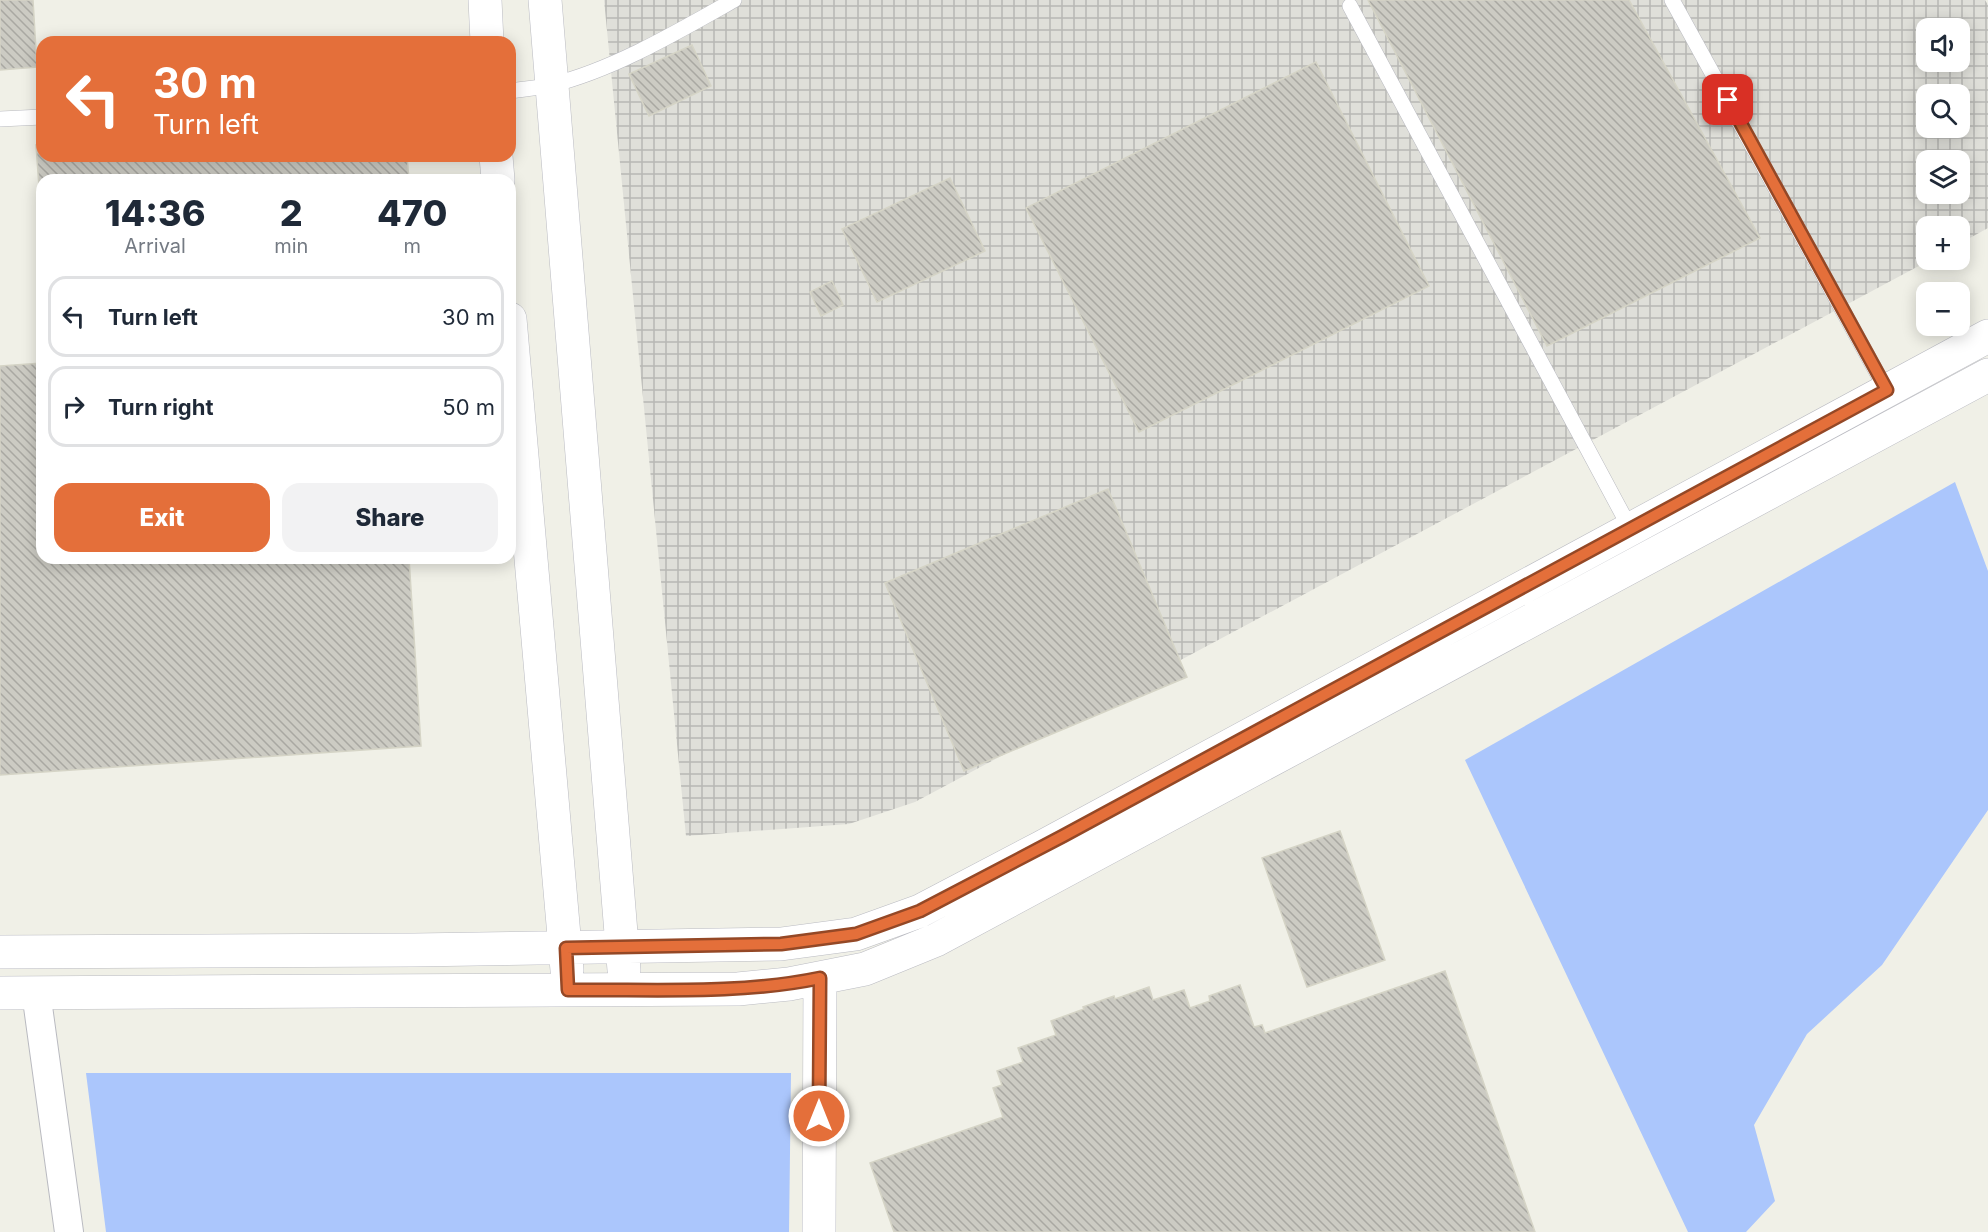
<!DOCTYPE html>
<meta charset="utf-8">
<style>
:root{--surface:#fff;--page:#f2f2f3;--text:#1f2937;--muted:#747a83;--line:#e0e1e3;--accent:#e46f3a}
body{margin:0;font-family:Inter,sans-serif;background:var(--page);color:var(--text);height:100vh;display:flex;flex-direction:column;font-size:22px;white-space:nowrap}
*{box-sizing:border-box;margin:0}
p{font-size:20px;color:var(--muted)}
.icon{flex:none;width:33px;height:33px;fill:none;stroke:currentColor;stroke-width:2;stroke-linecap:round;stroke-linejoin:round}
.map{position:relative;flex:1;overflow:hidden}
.panel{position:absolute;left:36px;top:174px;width:480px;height:390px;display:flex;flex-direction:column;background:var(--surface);border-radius:18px;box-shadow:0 3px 15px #0003}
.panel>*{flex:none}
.hud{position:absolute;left:36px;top:36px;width:480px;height:126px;border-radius:18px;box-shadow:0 3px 15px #0003;background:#e46f3a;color:#fff;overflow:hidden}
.controls{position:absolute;left:1916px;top:18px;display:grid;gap:12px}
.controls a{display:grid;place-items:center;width:54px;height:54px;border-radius:12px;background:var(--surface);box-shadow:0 3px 15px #0003;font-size:30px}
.pin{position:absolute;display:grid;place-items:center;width:51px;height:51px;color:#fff;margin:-26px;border-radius:12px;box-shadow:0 3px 9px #0006}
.me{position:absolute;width:66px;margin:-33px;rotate:0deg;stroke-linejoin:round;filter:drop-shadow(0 0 4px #0008)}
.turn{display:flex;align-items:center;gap:21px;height:126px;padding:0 18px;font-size:27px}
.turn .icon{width:78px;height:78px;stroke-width:2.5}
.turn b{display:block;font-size:42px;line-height:51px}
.eta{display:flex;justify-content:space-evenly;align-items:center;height:102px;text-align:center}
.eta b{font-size:36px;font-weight:800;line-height:42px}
.button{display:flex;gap:12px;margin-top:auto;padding:12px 18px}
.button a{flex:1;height:69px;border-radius:18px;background:var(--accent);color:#fff;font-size:24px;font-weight:800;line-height:69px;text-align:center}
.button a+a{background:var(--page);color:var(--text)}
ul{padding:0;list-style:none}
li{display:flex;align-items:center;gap:18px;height:81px;margin:0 12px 9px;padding:0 6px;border:3px solid var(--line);border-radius:18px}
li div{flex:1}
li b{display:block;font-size:22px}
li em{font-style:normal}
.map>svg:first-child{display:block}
</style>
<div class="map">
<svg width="1988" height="1232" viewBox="0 0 1988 1232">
<defs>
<pattern id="industrial-grid" width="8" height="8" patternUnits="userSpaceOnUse" patternTransform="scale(1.5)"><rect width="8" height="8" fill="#dfdfd9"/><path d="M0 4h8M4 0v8" fill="none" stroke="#b8b8b4"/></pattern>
<pattern id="building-back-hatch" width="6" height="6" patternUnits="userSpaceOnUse" patternTransform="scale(1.5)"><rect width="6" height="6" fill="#cccbc3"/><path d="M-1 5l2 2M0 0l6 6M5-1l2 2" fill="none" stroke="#a9a8a2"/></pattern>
</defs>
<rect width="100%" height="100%" fill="#f0f0e7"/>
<path fill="url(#industrial-grid)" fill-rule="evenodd" d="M604,0H1985L1988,5V228L1959,244V226H1926V260H1930L915,802L849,824L686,836ZM1926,28H1959V62H1926ZM1926,94H1959V128H1926ZM1926,160H1959V194H1926Z"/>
<path fill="#abc6fc" d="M1955,482L1988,571V810L1882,965L1807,1034L1754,1125L1775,1201L1746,1232H1688L1465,760Z
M86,1073H791L789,1232H106Z"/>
<path fill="url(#building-back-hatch)" stroke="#d5d4c6" stroke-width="1.5" d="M0,0H33L37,67L0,70Z
M1368,0H1629L1760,238L1547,346Z
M692,45L711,86L649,116L629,74Z
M1316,62L1429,286L1139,432L1026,208Z
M36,145H42V156H407L409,180H42V229Z
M950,178L985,251L877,302L842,229Z
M832,281L843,305L821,316L810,292Z
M42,363V558H409L421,746L0,775V366Z
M1108,489L1187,677L964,771L885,583Z
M1340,831L1385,960L1307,987L1262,858Z
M1445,971L1535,1232H894L870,1163L1003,1117L993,1088L1002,1085L997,1071L1023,1062L1018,1048L1056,1035L1051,1021L1084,1009L1083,1007L1114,996L1115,999L1149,987L1153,1000L1184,990L1190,1008L1210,1001L1209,996L1240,985L1254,1027L1262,1025L1265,1033Z"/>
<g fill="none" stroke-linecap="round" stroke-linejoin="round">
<defs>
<path id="lane" d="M1672,0L1887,391
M1350,6L1631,530
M510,91C524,89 538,88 551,85C613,70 679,31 734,0
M0,119L42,117"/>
<path id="street" d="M36,992L69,1232"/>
<path id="secondary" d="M485,0L487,42
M545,0L624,970
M496,156L498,180
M510,319L567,970
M0,952L414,950L781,944L856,934L920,911L1042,847L1988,336
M0,993L738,989L789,984L865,969L936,940L1988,375
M819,1232L820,978"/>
</defs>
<use href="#lane" stroke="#b9bac0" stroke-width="16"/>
<use href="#street" stroke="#b9bac0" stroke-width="30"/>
<use href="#secondary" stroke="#babbc2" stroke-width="34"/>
<use href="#lane" stroke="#fff" stroke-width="15"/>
<use href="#street" stroke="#fff" stroke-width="28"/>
<use href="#secondary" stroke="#fff" stroke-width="33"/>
</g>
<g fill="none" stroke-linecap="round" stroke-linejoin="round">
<defs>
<path id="route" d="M819,1116L820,978C738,995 652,989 568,990L566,948L781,944L856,934L920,911L1063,836L1887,390L1728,100"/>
</defs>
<use href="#route" stroke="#944826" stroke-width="15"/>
<use href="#route" stroke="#e46f3a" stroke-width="10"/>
</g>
</svg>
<div class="controls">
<a><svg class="icon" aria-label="sound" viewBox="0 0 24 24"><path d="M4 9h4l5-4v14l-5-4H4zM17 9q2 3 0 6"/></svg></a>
<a><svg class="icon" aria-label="search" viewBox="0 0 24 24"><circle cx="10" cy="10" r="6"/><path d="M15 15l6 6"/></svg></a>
<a><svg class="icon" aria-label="layers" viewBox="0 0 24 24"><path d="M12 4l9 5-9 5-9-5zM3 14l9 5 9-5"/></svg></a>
<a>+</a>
<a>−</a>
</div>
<div class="pin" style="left:1728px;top:100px;background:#d93025"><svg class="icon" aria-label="arrive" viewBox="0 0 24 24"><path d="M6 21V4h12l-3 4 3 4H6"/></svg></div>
<svg class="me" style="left:819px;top:1116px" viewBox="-20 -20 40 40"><circle r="17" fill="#e46f3a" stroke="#fff" stroke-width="3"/><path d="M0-11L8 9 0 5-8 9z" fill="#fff"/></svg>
<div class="hud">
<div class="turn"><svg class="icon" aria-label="left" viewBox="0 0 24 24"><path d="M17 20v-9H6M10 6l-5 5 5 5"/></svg><div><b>30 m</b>Turn left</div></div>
</div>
<section class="panel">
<div class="eta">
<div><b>14:36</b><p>Arrival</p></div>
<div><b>2</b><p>min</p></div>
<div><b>470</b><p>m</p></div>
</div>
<ul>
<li><svg class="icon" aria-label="left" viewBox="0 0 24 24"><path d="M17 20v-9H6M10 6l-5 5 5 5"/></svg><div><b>Turn left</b></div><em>30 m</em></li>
<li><svg class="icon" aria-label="right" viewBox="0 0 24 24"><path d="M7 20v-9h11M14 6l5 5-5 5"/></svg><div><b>Turn right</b></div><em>50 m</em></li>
</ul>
<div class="button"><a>Exit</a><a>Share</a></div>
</section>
</div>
